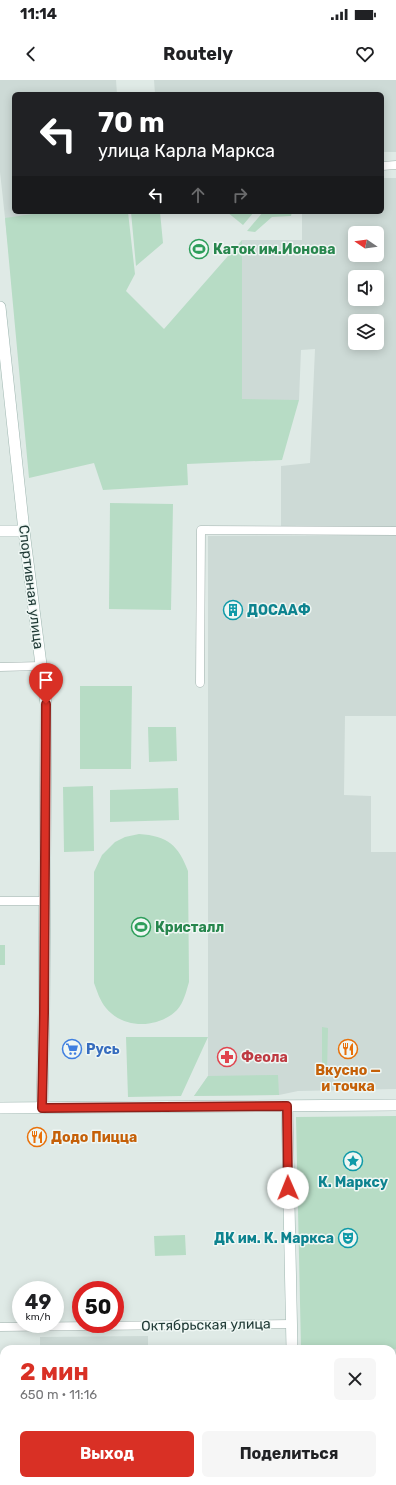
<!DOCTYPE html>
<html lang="ru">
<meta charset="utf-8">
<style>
:root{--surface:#fff;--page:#f6f6f6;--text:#202124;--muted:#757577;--accent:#d93025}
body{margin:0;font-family:Rubik,sans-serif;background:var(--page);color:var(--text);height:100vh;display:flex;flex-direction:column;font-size:15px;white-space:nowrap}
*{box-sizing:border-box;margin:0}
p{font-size:13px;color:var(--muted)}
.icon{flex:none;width:22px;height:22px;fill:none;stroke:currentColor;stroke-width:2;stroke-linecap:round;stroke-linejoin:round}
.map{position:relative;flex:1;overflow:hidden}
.panel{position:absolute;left:0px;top:1265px;width:396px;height:140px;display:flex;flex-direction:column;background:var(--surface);border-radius:12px 12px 0 0;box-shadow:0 2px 10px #0003}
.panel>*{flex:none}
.hud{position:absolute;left:12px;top:12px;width:372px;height:122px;border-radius:6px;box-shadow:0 2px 10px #0003;background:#202124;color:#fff;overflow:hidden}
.needle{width:26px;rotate:283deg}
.tools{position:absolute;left:348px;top:146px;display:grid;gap:8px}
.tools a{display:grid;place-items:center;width:36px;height:36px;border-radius:6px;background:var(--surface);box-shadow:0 2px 10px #0003;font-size:20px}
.speed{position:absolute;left:12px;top:1201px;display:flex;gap:8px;font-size:20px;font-weight:700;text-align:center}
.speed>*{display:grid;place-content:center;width:52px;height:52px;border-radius:50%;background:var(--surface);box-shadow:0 2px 10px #0003;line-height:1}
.speed small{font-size:10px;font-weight:400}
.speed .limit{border:6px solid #d22;background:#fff;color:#111}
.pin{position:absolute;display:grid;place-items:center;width:34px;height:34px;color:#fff;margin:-41px -17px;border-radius:50% 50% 50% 0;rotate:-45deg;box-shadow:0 0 4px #0007}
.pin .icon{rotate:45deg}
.me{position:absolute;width:44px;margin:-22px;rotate:359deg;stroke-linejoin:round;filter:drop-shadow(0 0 3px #0008)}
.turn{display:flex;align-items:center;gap:14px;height:84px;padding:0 20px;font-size:18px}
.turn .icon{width:52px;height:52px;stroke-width:2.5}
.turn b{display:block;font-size:28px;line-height:34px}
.lanes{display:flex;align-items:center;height:38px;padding:0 20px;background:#0003;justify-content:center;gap:20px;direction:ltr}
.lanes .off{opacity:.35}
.round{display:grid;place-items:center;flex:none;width:42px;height:42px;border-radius:6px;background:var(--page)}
.head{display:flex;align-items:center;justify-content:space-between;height:68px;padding:0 20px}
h1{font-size:24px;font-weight:700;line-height:30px;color:var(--accent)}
.button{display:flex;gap:8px;margin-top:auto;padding:8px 20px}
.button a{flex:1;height:46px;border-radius:6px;background:var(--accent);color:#fff;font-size:16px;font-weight:700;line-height:46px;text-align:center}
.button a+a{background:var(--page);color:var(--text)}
.status{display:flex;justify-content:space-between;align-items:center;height:28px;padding:0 20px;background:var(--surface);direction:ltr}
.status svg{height:11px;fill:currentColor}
header{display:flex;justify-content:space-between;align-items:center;height:52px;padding:0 20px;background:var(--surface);font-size:18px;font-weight:700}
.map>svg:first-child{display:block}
</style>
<div class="status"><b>11:14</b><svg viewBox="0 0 49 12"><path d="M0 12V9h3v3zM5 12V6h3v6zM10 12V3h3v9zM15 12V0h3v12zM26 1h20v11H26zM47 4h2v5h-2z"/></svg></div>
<header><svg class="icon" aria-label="back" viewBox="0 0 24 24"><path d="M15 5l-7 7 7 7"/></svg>Routely<svg class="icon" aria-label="heart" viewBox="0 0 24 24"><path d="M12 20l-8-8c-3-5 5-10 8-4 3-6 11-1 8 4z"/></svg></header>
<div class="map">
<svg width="396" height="1405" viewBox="0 0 396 1405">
<rect width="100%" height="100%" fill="#dfeae6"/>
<path fill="#cddad6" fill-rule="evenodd" d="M0,0H116L117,14H14V132H128L12,201L0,92Z
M154,0H396V72H382V14H155Z
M382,98H396V447L281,448V386L310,383L315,269L301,270L299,320H242V160H302V132H382ZM355,153H377V175H355ZM355,197H377V219H355ZM355,241H377V263H355Z
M396,455V636H345L344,715L371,716V772H396V1009L298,1011L279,1015L194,1016L208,996V456Z
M148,1256V1269H40V1257Z
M392,1269H396V1405H388L387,1401H392Z"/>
<path fill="#b7dcc5" d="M47,132H128L135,194L126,211L164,249L242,160V319L299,320L282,380L187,384L188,405L103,410L94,383L29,398L5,138Z
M131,132H160L163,163L136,186Z
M227,132H254L243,145Z
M263,132H292L291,136L272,137L255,152L247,151Z
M110,423L173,424L171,530L109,529Z
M80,606H132L131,689H80Z
M148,647H176L177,681L149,682Z
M93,706L94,771L64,772L63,707Z
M178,708L179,740L110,742V710Z
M139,754C168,756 178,765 188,791L189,902C186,912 184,922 177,930C158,949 123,949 106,928C100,921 97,911 94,903V792L102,775L115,762L125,757Z
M0,865H5V885H0Z
M322,947L328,948L327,992H322Z
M126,957H208L181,1016L128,1017Z
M278,995L279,1015L194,1016L208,996Z
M396,1036V1269H301L296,1037Z
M185,1155L186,1175L155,1176L154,1156Z
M313,1401H358L360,1405H307Z"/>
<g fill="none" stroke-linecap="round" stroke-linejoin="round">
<defs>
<path id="street" d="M382,86L396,85
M0,587L41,586
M200,603L201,450L396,451
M0,821H45
M0,1247L291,1244"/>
<path id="secondary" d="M0,227L24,451L46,624L44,933L42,1028
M0,451H24
M287,1026L292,1269
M0,1028L396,1025
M294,1401V1405"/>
</defs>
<use href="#street" stroke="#a2b2ae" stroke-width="9"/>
<use href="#secondary" stroke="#9eb6b0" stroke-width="12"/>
<use href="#street" stroke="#fff" stroke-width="8"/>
<use href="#secondary" stroke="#fff" stroke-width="11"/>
</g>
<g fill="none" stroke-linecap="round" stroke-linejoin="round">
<defs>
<path id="route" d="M46,624L44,933L42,1028L287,1026L288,1108"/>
</defs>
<use href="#route" stroke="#8d1f18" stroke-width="10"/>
<use href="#route" stroke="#d93025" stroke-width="7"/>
</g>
<defs>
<symbol id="stadium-ring" viewBox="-11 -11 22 22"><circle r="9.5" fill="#eff7f4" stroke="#2e9e5b" stroke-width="1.5"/><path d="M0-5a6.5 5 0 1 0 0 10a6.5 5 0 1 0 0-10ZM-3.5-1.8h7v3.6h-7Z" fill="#2e9e5b"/></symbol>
<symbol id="building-ring" viewBox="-11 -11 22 22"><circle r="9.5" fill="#eff7f4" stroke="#0f9aa8" stroke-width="1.5"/><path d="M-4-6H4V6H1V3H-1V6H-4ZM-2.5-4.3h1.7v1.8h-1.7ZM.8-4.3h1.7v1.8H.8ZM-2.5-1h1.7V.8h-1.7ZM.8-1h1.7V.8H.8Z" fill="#0f9aa8"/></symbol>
<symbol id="supermarket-ring" viewBox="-11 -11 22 22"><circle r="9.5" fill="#eff7f4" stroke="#3f7fe0" stroke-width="1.5"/><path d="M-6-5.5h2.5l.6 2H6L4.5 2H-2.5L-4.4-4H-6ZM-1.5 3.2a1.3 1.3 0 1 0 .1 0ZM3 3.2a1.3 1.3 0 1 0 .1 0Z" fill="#3f7fe0"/></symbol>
<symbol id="restaurant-ring" viewBox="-11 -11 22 22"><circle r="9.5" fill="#eff7f4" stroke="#e8710a" stroke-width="1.5"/><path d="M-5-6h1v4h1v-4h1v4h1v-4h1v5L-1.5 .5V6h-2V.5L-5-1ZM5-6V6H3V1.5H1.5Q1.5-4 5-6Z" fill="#e8710a"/></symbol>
<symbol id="pharmacy-ring" viewBox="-11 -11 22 22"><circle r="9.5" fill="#eff7f4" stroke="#e0444e" stroke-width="1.5"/><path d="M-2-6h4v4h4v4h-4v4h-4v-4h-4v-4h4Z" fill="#e0444e"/></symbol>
<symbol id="sight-ring" viewBox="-11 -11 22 22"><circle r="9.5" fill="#eff7f4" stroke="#0f9aa8" stroke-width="1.5"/><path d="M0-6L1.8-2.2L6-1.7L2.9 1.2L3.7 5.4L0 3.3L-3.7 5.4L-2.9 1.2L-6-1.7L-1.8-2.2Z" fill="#0f9aa8"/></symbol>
<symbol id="theatre-ring" viewBox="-11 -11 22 22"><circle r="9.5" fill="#eff7f4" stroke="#0f9aa8" stroke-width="1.5"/><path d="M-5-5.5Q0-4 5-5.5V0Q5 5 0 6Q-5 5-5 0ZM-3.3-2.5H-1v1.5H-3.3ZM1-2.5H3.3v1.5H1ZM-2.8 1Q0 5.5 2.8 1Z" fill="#0f9aa8"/></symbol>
</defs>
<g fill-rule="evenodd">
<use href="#stadium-ring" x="188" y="158" width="22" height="22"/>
<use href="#building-ring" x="222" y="519" width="22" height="22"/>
<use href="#stadium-ring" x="130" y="836" width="22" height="22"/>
<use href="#supermarket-ring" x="61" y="958" width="22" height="22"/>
<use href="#restaurant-ring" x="337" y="958" width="22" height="22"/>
<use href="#pharmacy-ring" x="216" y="966" width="22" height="22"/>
<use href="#restaurant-ring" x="26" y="1046" width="22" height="22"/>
<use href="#sight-ring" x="342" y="1070" width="22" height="22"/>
<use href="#theatre-ring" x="337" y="1147" width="22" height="22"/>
</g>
<g text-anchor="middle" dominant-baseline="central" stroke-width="3" stroke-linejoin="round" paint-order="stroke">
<g font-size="14" font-weight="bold" fill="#27864d" stroke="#eff7f4" text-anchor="start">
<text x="213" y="169">Каток им.Ионова</text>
<text x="155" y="847">Кристалл</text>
</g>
<g font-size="14" fill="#203a36" stroke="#eff7f4">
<text transform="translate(31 507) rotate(83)">Спортивная улица</text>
<text transform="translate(206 1245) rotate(-1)">Октябрьская улица</text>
</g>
<g font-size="14" font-weight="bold" fill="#0d838f" stroke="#eff7f4" text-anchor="start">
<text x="247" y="530">ДОСААФ</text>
<text x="353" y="1102" text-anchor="middle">К. Марксу</text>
<text x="334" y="1158" text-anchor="end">ДК им. К. Маркса</text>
</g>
<g font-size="14" font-weight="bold" fill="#366cbe" stroke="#eff7f4" text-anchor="start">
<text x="86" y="969">Русь</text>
</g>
<g font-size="14" font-weight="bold" fill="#be3a42" stroke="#eff7f4" text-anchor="start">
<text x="241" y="977">Феола</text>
</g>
<g font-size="14" font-weight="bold" fill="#c56008" stroke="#eff7f4">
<text x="348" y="990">Вкусно —<tspan x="348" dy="16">и точка</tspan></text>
<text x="51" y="1057" text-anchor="start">Додо Пицца</text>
</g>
</g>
</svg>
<div class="tools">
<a><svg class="needle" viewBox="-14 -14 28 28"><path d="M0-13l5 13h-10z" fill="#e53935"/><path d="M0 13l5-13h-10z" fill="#757577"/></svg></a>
<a><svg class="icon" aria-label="sound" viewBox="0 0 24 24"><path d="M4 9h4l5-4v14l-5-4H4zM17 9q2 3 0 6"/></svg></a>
<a><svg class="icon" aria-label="layers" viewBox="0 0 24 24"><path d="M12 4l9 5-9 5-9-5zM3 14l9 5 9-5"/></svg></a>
</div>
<div class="speed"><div>49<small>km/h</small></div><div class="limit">50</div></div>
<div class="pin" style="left:46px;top:624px;background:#d93025"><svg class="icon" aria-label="arrive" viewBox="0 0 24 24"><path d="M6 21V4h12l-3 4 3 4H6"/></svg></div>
<svg class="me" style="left:288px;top:1108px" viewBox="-20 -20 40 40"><circle r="19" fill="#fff"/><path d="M0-13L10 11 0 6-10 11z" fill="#d93025"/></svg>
<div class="hud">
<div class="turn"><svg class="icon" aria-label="left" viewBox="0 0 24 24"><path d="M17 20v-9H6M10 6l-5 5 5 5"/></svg><div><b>70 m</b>улица Карла Маркса</div></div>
<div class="lanes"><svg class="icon" aria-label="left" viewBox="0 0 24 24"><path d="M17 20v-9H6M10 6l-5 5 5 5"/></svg><svg class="icon off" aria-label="ahead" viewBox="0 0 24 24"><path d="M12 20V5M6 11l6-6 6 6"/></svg><svg class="icon off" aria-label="right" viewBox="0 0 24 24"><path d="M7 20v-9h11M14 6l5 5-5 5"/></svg></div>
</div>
<section class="panel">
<div class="head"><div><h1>2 мин</h1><p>650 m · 11:16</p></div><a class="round"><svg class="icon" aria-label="close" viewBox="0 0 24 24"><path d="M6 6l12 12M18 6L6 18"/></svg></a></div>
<div class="button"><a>Выход</a><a>Поделиться</a></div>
</section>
</div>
